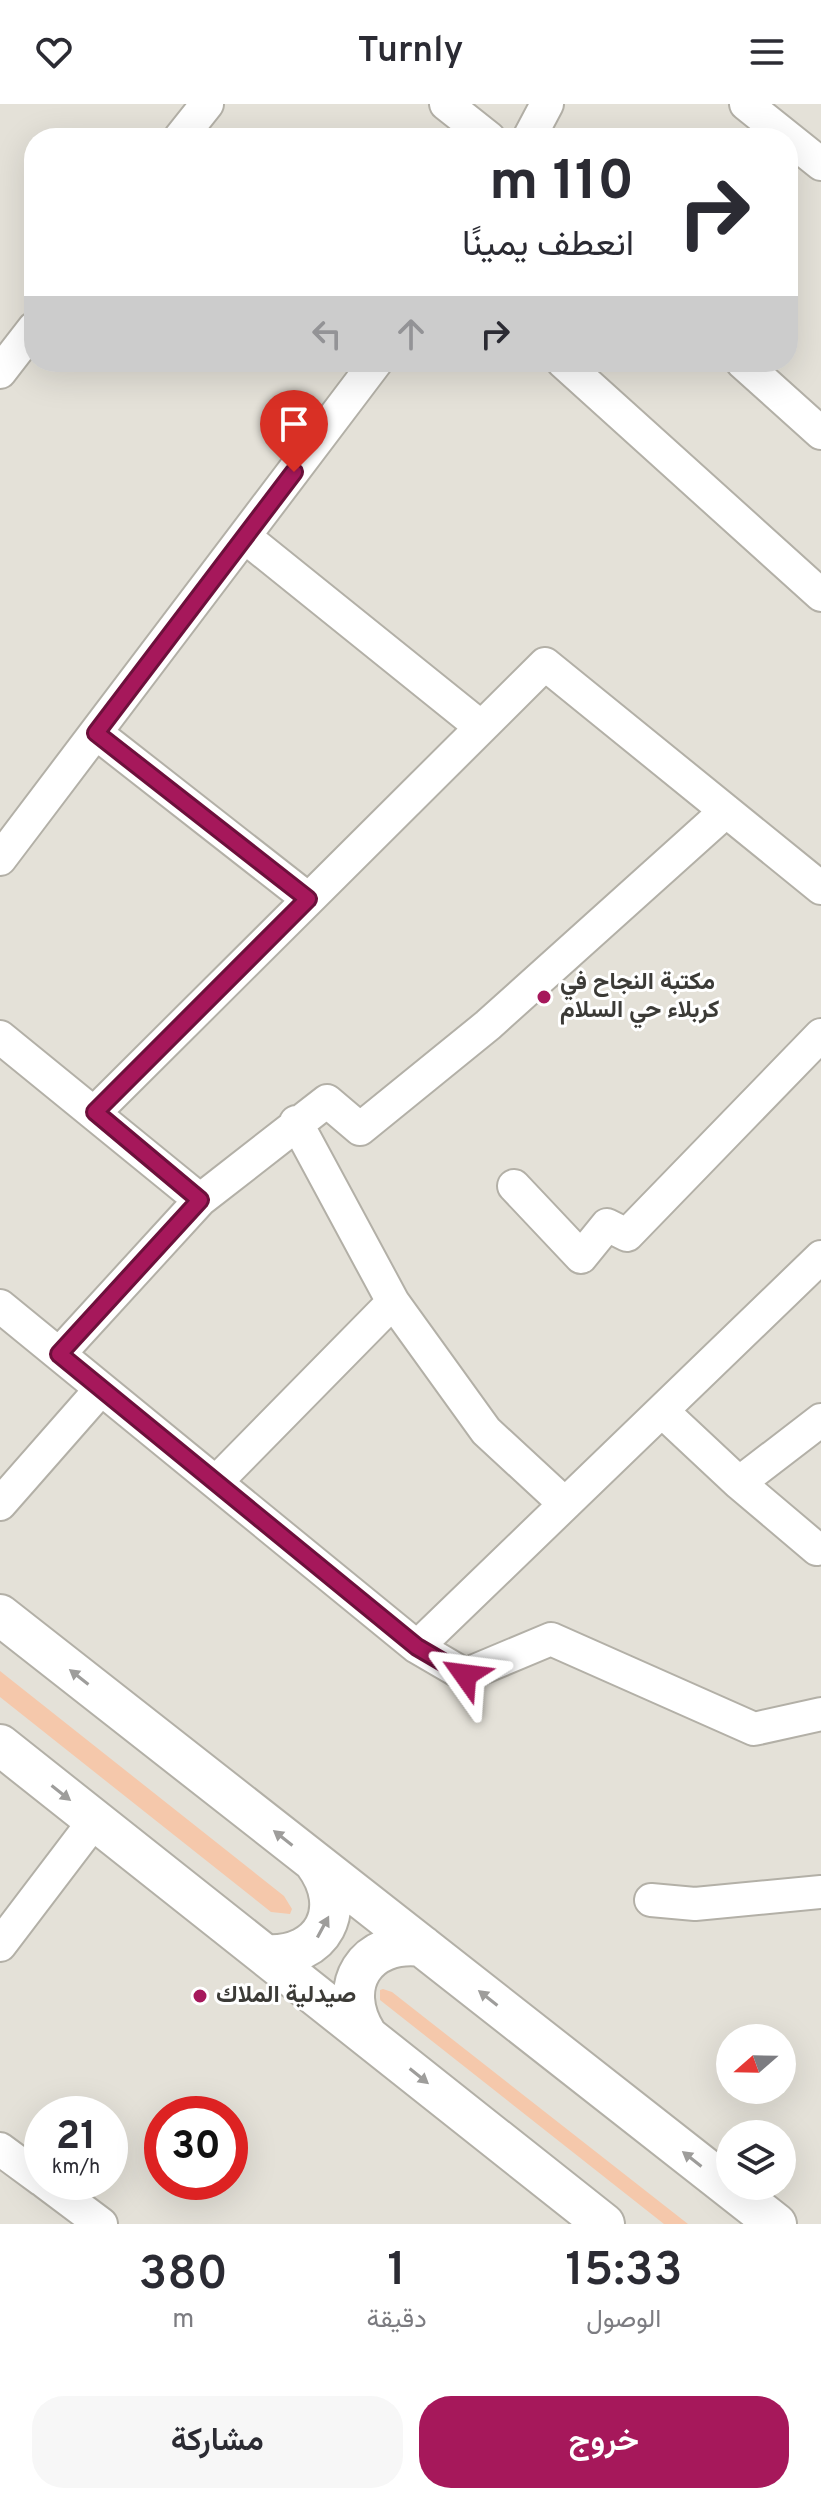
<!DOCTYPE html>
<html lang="ar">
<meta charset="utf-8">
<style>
:root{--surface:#fff;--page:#f7f7f7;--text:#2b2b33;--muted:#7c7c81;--accent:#a6185b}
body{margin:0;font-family:Overpass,Vazirmatn,sans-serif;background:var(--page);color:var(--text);direction:rtl;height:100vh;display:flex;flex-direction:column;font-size:30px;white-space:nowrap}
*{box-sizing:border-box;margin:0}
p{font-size:26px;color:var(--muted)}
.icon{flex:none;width:44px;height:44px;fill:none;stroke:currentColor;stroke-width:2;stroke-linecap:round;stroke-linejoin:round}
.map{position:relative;height:2120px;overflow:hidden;direction:ltr}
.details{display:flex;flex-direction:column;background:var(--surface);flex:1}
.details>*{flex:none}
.top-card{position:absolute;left:24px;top:24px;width:774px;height:244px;border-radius:32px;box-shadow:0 8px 32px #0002;direction:rtl;background:#fff;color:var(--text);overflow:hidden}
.needle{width:52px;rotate:250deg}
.fabs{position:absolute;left:716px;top:1920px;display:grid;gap:16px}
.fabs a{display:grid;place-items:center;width:80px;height:80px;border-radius:50%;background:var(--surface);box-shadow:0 8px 32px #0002;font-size:40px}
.speed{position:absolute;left:24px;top:1992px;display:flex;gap:16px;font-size:40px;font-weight:700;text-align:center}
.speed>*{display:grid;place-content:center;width:104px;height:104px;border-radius:50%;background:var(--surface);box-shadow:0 8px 32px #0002;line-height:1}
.speed small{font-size:20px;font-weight:400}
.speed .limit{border:12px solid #d22;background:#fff;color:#111}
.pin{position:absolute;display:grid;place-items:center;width:68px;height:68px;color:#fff;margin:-82px -34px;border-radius:50% 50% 50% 0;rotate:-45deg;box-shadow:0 0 8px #0007}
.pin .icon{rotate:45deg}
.me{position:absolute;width:88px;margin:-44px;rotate:301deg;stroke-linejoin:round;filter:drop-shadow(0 0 6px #0008)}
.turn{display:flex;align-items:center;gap:28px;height:168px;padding:0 32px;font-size:36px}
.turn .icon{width:104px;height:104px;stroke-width:2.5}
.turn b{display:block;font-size:56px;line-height:68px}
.lanes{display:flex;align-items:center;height:76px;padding:0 32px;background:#0003;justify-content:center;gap:40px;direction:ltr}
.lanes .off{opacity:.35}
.eta{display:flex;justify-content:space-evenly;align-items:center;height:136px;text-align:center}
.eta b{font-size:48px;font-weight:600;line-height:56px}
.action{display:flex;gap:16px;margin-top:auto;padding:16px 32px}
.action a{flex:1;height:92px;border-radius:32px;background:var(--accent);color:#fff;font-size:32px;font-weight:600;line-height:92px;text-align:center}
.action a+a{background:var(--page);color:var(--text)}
header{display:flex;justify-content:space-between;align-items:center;height:104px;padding:0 32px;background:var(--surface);font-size:36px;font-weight:600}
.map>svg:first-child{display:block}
</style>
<header><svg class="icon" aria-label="menu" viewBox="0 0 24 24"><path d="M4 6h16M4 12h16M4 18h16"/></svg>Turnly<svg class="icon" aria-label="heart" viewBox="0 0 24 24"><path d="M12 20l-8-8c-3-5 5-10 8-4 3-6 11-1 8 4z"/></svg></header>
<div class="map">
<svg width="821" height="2120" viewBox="0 0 821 2120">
<rect width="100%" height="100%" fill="#e4e1d8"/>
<path fill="#f5c8ab" d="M0,1567L284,1792L292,1805L290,1810L271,1808L0,1593Z
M383,1885L392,1888L688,2120H664L380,1896V1886Z"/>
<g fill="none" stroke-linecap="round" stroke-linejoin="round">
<defs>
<path id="minor" d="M446,0L489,34
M746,0L821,60
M180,34L207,0
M529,34L547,0
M563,258L821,491
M742,258L821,329
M0,268L34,224
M245,433L481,623
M96,629L308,795
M0,755L376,258
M0,933L200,1096
M95,1008L545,560L821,784
M296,1018L393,1198L486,1327L565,1400
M514,1082L581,1153L607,1121L627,1131L821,931
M0,1202L417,1543L465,1571L551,1535L754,1625L821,1610
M59,1250L200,1096L327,997L360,1025L488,921L726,707
M662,1307L739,1379L817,1445
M216,1378L393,1198
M739,1379L821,1316
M0,1400L101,1285
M417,1543L821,1153
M651,1796L695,1800L821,1788
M0,1841L95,1716
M0,2045L42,2076
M45,2078L101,2120"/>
<path id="major" d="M0,1511L776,2120
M0,1641L604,2120
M266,1851C323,1854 349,1805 315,1759
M366,1930C336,1882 365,1835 422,1842"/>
</defs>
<use href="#minor" stroke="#b3b0a7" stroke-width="36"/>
<use href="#major" stroke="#b3b0a7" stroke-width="44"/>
<use href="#minor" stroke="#fff" stroke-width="32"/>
<use href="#major" stroke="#fff" stroke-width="40"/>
</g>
<defs><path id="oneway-solid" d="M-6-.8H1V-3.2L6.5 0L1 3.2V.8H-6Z" transform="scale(2)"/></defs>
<g fill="#9e9d9b">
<use href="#oneway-solid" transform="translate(79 1573) rotate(-142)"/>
<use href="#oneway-solid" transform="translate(61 1689) rotate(38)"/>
<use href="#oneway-solid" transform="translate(283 1734) rotate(-142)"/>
<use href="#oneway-solid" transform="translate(323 1823) rotate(-62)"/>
<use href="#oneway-solid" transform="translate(488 1894) rotate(-142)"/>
<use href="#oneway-solid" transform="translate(419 1972) rotate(39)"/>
<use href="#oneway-solid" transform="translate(692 2055) rotate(-142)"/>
</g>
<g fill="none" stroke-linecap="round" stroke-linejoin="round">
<defs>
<path id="route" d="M294,368L96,629L308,795L95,1008L200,1096L59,1250L417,1543L465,1571"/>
</defs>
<use href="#route" stroke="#6c103b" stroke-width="20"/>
<use href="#route" stroke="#a6185b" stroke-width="14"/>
</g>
<g fill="#a6185b" stroke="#fff" stroke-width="3">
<circle cx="544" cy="893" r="8"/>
<circle cx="200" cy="1892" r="8"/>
</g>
<g text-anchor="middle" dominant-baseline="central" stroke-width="6" stroke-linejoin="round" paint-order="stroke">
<g font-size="24" font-weight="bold" fill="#3c3b37" stroke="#fff" text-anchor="start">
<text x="560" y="879">مكتبة النجاح في<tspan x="560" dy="28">كربلاء حي السلام</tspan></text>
<text x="216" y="1892">صيدلية الملاك</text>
</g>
</g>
</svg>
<div class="fabs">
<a><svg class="needle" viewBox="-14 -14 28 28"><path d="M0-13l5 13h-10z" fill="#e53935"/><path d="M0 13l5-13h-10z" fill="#7c7c81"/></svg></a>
<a><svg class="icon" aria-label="layers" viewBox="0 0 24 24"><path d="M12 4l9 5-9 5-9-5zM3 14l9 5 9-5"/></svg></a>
</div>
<div class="speed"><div>21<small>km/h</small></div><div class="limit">30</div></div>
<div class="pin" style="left:294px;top:368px;background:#d93025"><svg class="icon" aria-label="arrive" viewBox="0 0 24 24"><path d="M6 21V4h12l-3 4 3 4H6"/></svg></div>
<svg class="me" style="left:465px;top:1571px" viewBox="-20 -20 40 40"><path d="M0-17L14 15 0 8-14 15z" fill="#a6185b" stroke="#fff" stroke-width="4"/></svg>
<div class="top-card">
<div class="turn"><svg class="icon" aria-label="right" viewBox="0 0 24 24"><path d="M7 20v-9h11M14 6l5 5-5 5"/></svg><div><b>110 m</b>انعطف يمينًا</div></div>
<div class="lanes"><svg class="icon off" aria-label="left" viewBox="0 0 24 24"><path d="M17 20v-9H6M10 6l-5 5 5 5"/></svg><svg class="icon off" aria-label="ahead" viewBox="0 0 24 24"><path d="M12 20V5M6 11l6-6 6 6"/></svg><svg class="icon" aria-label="right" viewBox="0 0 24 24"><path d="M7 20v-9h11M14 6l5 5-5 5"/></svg></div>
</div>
</div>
<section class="details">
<div class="eta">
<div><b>15:33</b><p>الوصول</p></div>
<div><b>1</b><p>دقيقة</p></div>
<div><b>380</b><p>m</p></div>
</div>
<div class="action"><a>خروج</a><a>مشاركة</a></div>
</section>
